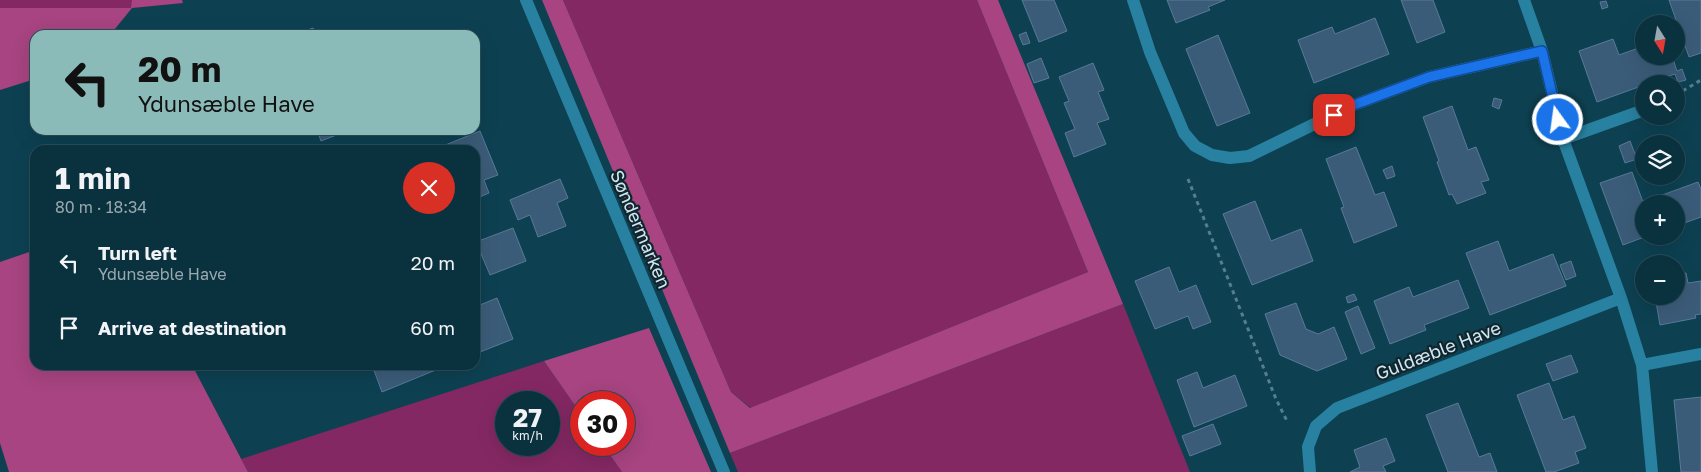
<!DOCTYPE html>
<meta charset="utf-8">
<style>
:root{--surface:#0a313e;--page:#133945;--text:#f1f3f6;--muted:#99a9b0;--line:#2a4c58}
body{margin:0;font-family:"Golos Text",sans-serif;background:var(--page);color:var(--text);height:100vh;display:flex;flex-direction:column;font-size:19px;white-space:nowrap}
*{box-sizing:border-box;margin:0}
p{font-size:16px;color:var(--muted)}
.icon{flex:none;width:28px;height:28px;fill:none;stroke:currentColor;stroke-width:2;stroke-linecap:round;stroke-linejoin:round}
.map{position:relative;flex:1;overflow:hidden}
.details{position:absolute;left:30px;top:145px;width:450px;height:225px;display:flex;flex-direction:column;background:var(--surface);border-radius:15px;box-shadow:0 5px 20px #0002,0 0 0 1px var(--line)}
.details>*{flex:none}
.hud{position:absolute;left:30px;top:30px;width:450px;height:105px;border-radius:15px;box-shadow:0 5px 20px #0002,0 0 0 1px var(--line);background:#8bbbb9;color:#111;overflow:hidden}
.needle{width:32px;rotate:169deg}
.buttons{position:absolute;left:1635px;top:15px;display:grid;gap:10px}
.buttons a{display:grid;place-items:center;width:50px;height:50px;border-radius:50%;background:var(--surface);box-shadow:0 5px 20px #0002,0 0 0 1px var(--line);font-size:25px}
.speed{position:absolute;left:495px;top:391px;display:flex;gap:10px;font-size:25px;font-weight:700;text-align:center}
.speed>*{display:grid;place-content:center;width:65px;height:65px;border-radius:50%;background:var(--surface);box-shadow:0 5px 20px #0002,0 0 0 1px var(--line);line-height:1}
.speed small{font-size:12px;font-weight:400}
.speed .limit{border:8px solid #d22;background:#fff;color:#111}
.pin{position:absolute;display:grid;place-items:center;width:42px;height:42px;color:#fff;margin:-21px;border-radius:10px;box-shadow:0 2px 8px #0006}
.me{position:absolute;width:55px;margin:-28px;rotate:346deg;stroke-linejoin:round;filter:drop-shadow(0 0 4px #0008)}
.turn{display:flex;align-items:center;gap:18px;height:105px;padding:0 25px;font-size:22px}
.turn .icon{width:65px;height:65px;stroke-width:2.5}
.turn b{display:block;font-size:35px;line-height:42px}
.round{display:grid;place-items:center;flex:none;width:52px;height:52px;border-radius:26px;background:var(--page)}
.summary{display:flex;align-items:center;justify-content:space-between;height:85px;padding:0 25px}
h1{font-size:30px;font-weight:700;line-height:38px}
ul{padding:0;list-style:none}
li{display:flex;align-items:center;gap:15px;height:65px;padding:0 25px}
li div{flex:1}
li b{display:block;font-size:19px}
li em{font-style:normal}
.map>svg:first-child{display:block}
</style>
<div class="map">
<svg width="1701" height="472" viewBox="0 0 1701 472">
<rect width="100%" height="100%" fill="#0d4152"/>
<path fill="#842863" fill-rule="evenodd" d="M0,0H132V8H0Z
M563,0H977L1088,272L751,408L731,392Z
M1123,304L1190,472H738L730,453Z
M544,361L581,414V445H603L622,472H248L241,459ZM506,402H549V445H506Z"/>
<path fill="#a74481" d="M132,0H182L183,3L132,8L110,35H35V79L0,90V8H131Z
M542,0H563L731,392L750,408L1088,272L977,0H998L1123,304L730,453Z
M35,250V365H192L248,472H9L0,443V262Z
M649,328L711,472H622L603,445H624V402H581V414L544,361Z"/>
<path fill="#3b5c79" stroke="#587a97" d="M1022,0H1054L1067,31L1039,42Z
M1167,0H1225L1208,7L1210,10L1176,23Z
M1401,0H1433L1445,32L1417,43Z
M1669,0H1701V53L1689,57Z
M1606,1L1608,7L1602,9L1600,2Z
M1375,18L1389,54L1314,83L1298,40L1332,27L1335,34Z
M313,28L316,35H294Z
M1026,32L1030,43L1023,45L1019,35Z
M1218,35L1250,113L1217,126L1186,49Z
M1613,39L1619,55L1644,46V56H1672L1677,71L1682,69L1686,80L1678,82L1675,74L1644,84V85L1597,102L1579,51Z
M1041,58L1049,78L1034,83L1027,64Z
M1093,63L1104,90L1098,92L1109,119L1097,123L1106,144L1074,157L1065,133L1075,129L1064,103L1069,101L1059,77Z
M1494,98L1502,100L1499,109L1492,106Z
M1452,106L1468,150L1476,147L1489,180L1481,182L1486,193L1457,204L1452,194L1449,195L1437,162L1439,161L1423,117Z
M317,130H347V131L321,141Z
M480,131L498,175L484,180L489,193L475,199V150H439L438,148Z
M1630,141L1637,159L1625,163L1619,146Z
M1356,147L1375,195L1384,192L1397,226L1354,243L1341,208L1344,207L1326,159Z
M1392,166L1395,176L1387,179L1383,170Z
M1632,172L1643,202L1698,182L1701,189V217L1676,226V204H1644V236H1647L1623,245L1600,183Z
M560,179L568,198L557,203L566,226L538,237L530,215L518,220L510,200Z
M1255,201L1271,241L1301,229L1313,261L1252,285L1223,214Z
M513,228L526,261L490,275L476,242Z
M1498,241L1509,271L1553,254L1566,286L1490,315L1466,253Z
M1571,261L1576,276L1566,280L1560,265Z
M1169,267L1179,292L1196,285L1211,322L1193,329L1188,316L1155,329L1135,281Z
M1686,273L1688,283L1701,281V314L1695,315L1696,318L1660,325L1655,296H1676V275Z
M1458,280L1469,308L1424,325L1426,330L1390,344L1374,301L1409,287L1413,297Z
M1354,294L1357,300L1348,303L1346,297Z
M497,298L513,339L475,354V307Z
M1296,303L1306,329L1318,334L1334,327L1347,359L1317,371L1280,355L1265,314Z
M1358,306L1375,348L1361,354L1345,312Z
M1571,355L1578,372L1553,381L1546,364Z
M372,365H448L382,392Z
M1197,372L1203,388L1235,375L1247,406L1194,427L1177,380Z
M1549,383L1563,420L1574,416L1586,448L1575,452L1579,463L1554,472H1546L1517,395Z
M1701,397V472H1681L1674,400Z
M1458,403L1479,457L1490,453L1497,472H1448L1426,415Z
M1213,424L1221,444L1190,456L1182,436Z
M1386,438L1395,461L1383,466L1386,472H1350L1360,467L1354,450Z"/>
<g fill="none" stroke-linecap="round" stroke-linejoin="round">
<path stroke="#567f8e" stroke-width="3" stroke-dasharray="4 4" stroke-linecap="butt" d="M1676,95L1701,80
M1188,179L1276,399L1287,421"/>
<path stroke="#2881a0" stroke-width="12" d="M526,0L724,472
M1133,0L1150,52L1184,133L1195,146L1212,155L1230,158L1249,156L1351,106L1429,77L1542,51
M1524,0L1542,51L1563,139L1621,298L1642,365L1652,472
M1563,139L1644,110
M1642,365L1701,354
M1310,472L1308,447L1316,426L1337,408L1621,298"/>
</g>
<g fill="none" stroke-linecap="round" stroke-linejoin="round">
<defs>
<path id="route" d="M1334,115L1351,106L1429,77L1542,51L1558,120"/>
</defs>
<use href="#route" stroke="#114b97" stroke-width="12"/>
<use href="#route" stroke="#1a73e8" stroke-width="9"/>
</g>
<g text-anchor="middle" dominant-baseline="central" stroke-width="4.5" stroke-linejoin="round" paint-order="stroke">
<g font-size="18" fill="#cfe8f3" stroke="#11252d">
<text transform="translate(641 229) rotate(67)">Søndermarken</text>
<text transform="translate(1438 350) rotate(-21)">Guldæble Have</text>
</g>
</g>
</svg>
<div class="buttons">
<a><svg class="needle" viewBox="-14 -14 28 28"><path d="M0-13l5 13h-10z" fill="#e53935"/><path d="M0 13l5-13h-10z" fill="#99a9b0"/></svg></a>
<a><svg class="icon" aria-label="search" viewBox="0 0 24 24"><circle cx="10" cy="10" r="6"/><path d="M15 15l6 6"/></svg></a>
<a><svg class="icon" aria-label="layers" viewBox="0 0 24 24"><path d="M12 4l9 5-9 5-9-5zM3 14l9 5 9-5"/></svg></a>
<a>+</a>
<a>−</a>
</div>
<div class="speed"><div>27<small>km/h</small></div><div class="limit">30</div></div>
<div class="pin" style="left:1334px;top:115px;background:#d93025"><svg class="icon" aria-label="arrive" viewBox="0 0 24 24"><path d="M6 21V4h12l-3 4 3 4H6"/></svg></div>
<svg class="me" style="left:1558px;top:120px" viewBox="-20 -20 40 40"><circle r="17" fill="#1a73e8" stroke="#fff" stroke-width="3"/><path d="M0-11L8 9 0 5-8 9z" fill="#fff"/></svg>
<div class="hud">
<div class="turn"><svg class="icon" aria-label="left" viewBox="0 0 24 24"><path d="M17 20v-9H6M10 6l-5 5 5 5"/></svg><div><b>20 m</b>Ydunsæble Have</div></div>
</div>
<section class="details">
<div class="summary"><div><h1>1 min</h1><p>80 m · 18:34</p></div><a class="round" style="background:#d93025;color:#fff"><svg class="icon" aria-label="close" viewBox="0 0 24 24"><path d="M6 6l12 12M18 6L6 18"/></svg></a></div>
<ul>
<li><svg class="icon" aria-label="left" viewBox="0 0 24 24"><path d="M17 20v-9H6M10 6l-5 5 5 5"/></svg><div><b>Turn left</b><p>Ydunsæble Have</p></div><em>20 m</em></li>
<li><svg class="icon" aria-label="arrive" viewBox="0 0 24 24"><path d="M6 21V4h12l-3 4 3 4H6"/></svg><div><b>Arrive at destination</b></div><em>60 m</em></li>
</ul>
</section>
</div>
